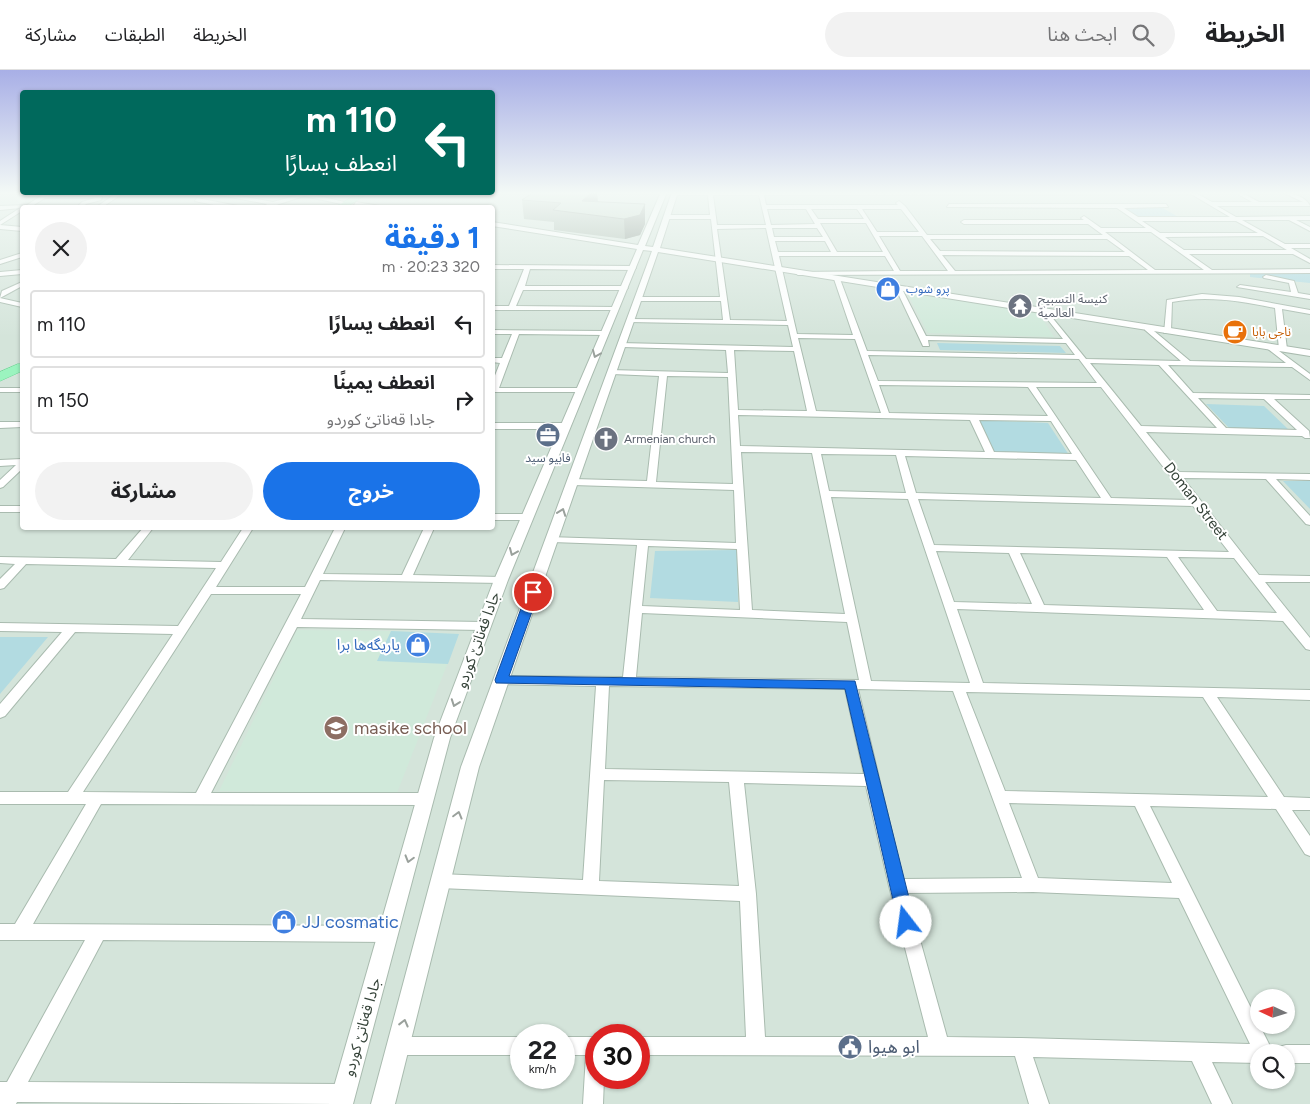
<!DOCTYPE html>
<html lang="ar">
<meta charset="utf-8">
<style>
:root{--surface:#fff;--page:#f2f2f2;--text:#202124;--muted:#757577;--line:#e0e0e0;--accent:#1a73e8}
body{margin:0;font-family:Figtree,"Noto Sans Arabic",sans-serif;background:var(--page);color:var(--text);direction:rtl;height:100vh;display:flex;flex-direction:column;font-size:19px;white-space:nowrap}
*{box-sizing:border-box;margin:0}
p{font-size:16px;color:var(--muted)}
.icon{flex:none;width:28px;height:28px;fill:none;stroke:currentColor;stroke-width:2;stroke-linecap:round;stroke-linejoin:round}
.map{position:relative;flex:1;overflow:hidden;direction:ltr}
.panel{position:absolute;left:20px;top:135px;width:475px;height:325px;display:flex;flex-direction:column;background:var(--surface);border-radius:5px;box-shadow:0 1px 4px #0004;direction:rtl}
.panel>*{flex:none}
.hud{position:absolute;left:20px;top:20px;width:475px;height:105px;border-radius:5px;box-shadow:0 1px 4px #0004;direction:rtl;background:#00695c;color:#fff;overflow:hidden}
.needle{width:32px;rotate:274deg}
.tools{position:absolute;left:1250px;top:919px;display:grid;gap:10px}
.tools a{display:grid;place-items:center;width:45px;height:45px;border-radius:50%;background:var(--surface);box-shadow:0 1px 4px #0004;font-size:25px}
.speed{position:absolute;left:510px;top:954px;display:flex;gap:10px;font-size:25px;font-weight:700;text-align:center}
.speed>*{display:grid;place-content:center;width:65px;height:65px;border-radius:50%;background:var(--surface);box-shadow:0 1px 4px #0004;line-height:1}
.speed small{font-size:12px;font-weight:400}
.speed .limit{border:8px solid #d22;background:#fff;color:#111}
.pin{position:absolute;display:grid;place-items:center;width:42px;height:42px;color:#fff;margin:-21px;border:2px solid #fff;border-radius:50%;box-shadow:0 1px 5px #0007}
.me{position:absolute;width:55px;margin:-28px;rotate:345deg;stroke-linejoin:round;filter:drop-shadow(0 0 4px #0008)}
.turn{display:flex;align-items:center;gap:18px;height:105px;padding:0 15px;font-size:22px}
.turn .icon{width:65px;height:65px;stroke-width:2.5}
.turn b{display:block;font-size:35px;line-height:42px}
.round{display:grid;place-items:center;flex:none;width:52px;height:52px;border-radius:26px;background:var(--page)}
.summary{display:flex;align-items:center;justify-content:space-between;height:85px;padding:0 15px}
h1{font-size:30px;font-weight:700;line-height:38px;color:var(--accent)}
.primary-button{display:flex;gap:10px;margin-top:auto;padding:10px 15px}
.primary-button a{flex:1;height:58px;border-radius:30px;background:var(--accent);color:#fff;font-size:20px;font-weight:700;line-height:58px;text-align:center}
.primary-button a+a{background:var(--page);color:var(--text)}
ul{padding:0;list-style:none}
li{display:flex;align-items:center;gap:15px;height:68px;margin:0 10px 8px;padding:0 5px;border:2px solid var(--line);border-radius:5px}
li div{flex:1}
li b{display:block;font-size:19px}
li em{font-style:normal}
header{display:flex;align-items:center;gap:30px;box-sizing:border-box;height:70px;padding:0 25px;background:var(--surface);border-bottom:1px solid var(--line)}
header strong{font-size:24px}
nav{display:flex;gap:28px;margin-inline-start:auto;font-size:18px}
.search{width:350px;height:45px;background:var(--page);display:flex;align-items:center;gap:12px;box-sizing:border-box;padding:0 18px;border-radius:28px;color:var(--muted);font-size:19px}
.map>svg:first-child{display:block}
</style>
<header>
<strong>الخريطة</strong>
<div class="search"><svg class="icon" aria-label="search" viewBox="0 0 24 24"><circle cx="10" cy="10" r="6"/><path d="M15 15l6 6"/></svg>ابحث هنا</div>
<nav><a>الخريطة</a><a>الطبقات</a><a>مشاركة</a></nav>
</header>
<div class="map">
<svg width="1310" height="1034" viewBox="0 0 1310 1034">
<rect width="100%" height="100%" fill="#e5f1ea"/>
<path fill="#d4e4da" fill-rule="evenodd" d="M0,122H1310V1034H0ZM22,138H492V458H22ZM1259,928H1286V955H1259ZM521,965H564V1008H521ZM596,965H639V1008H596ZM1259,982H1286V1010H1259Z"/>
<path fill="#d0e9da" d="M906,221L1038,242L1054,267L928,263Z
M297,560L391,561L459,564L397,723L219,721Z"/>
<path fill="#b2dbe1" d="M1122,137H1161L1180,148L1139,149Z
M1250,203H1310V213L1250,207Z
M937,273L1060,276L1066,283L940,280Z
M1206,334L1264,336L1289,360L1230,359Z
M979,350L1048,353L1069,385L995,383Z
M1283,411H1310V439Z
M737,480L738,532L650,528L655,481Z
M391,561L459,564L448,594L377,591Z
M0,567H48L0,624Z"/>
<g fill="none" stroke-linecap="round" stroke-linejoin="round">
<defs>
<path id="minor" d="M47,122L52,123L49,126H100L102,127L101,130L86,134L82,138H76L82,132L95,128H45L29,138H22V141L0,155V151L20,138L0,140V136L27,135Z
M118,122H125L101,138H95Z
M217,122L273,132L298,125L289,122H301L349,133L346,135L304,126L267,138L264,136L267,134L210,123Z
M1194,122L1212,132H1252L1234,122H1240L1259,132H1303L1282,122C1292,122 1307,128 1310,136H1217L1236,147L1310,146V150H1296L1310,157V161L1289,150H1242L1285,174H1310V178H1291L1310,189V193L1293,184H1189L1212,200L1310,199V203L798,205L795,203L796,202L894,201L885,186H779L797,264L853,265L834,209L837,207L840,209L867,281L1075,285L1066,273L928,270L929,276H923L896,219L899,217L902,219L926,266L1063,269L1041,241L1044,239L1046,240L1086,289L1181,291L1145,260V256H1148L1190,291L1286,293L1268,279L1267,277L1271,275L1310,304V310L1292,297L1168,295L1193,323L1310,325V329H1274L1309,361L1310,368H1305L1302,366L1146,362L1179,402L1310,404V410L1276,409L1310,446V455L1306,454L1266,409L1183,408L1259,505L1310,506V512H1265L1310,568V580L1306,579L1283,551L957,539L983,613L1310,620V630L1217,627L1284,727L1310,728V740H1292L1310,766V786L1305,784L1276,739L1150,736L1273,982H1259V993L1212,992L1232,1034H1212L1192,991L1033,987L1049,1034H1029L1015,986L639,985V967H746L740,831L440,818L434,816L432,811L434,806L440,804L583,810L596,616L501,614L496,613L495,610L496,607L501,606L623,607L637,475L552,472L547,469L548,467L736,473L734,420L573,415L568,412L573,409L647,411L659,306L612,304L608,302L609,300L728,303L726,280L622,277H619V273L793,277L788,255L629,252V250L631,249L723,250L721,231H639L636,229L639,227H720L711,149H667L664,147L667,145H710L708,125H674L672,123ZM1191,124L1230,147H1138L1124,138L1168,137L1166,134H949L947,137L1117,138L1146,158H1101L1084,146L1081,148L1084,150H964L961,152L964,154H1088L1103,165H927L905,136L899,131L896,133L898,135H766L764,125ZM713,125H759L766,155H717ZM767,139H806L815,154L771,155ZM811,139H857L864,149H818ZM862,139H901L919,162H877ZM1142,151H1236L1258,163H1160ZM820,153H866L883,182H837ZM766,158L787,251L730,250L717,159ZM772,158H817L823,167H774ZM1105,162H1151L1204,200H1155ZM879,166H922L948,201H900ZM1263,166L1287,180H1184L1165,167ZM930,169H1107L1125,182L940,181ZM775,171H825L831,182H778ZM942,185L1129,186L1148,200L955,201ZM798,268L855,269L881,343L816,341ZM734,280L794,281L807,341L738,340ZM868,285L1079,289L1097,313L878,311ZM1090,293L1159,295L1217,358L1141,356ZM667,306L728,307L733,414L656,412ZM879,315L1028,317L1048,346L889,343ZM1036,317H1101L1189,430L1111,428ZM1198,328L1264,329L1297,360L1226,358ZM738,345L970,350L985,382L740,376ZM979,350L1051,351L1072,384L994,382ZM741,382L812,383L845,544L752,540ZM821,384L896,385L906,423L829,421ZM905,386L1076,390L1101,428L916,423ZM831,427L908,429L970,613L871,611ZM918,429L1193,436L1229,482L934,475ZM648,476L737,479L740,540L642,536ZM936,481L1009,483L1032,534L954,532ZM1020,483L1167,487L1204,540L1044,535ZM1178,487L1234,488L1277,543L1217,541ZM642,543L847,552L859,610L636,607ZM609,616L845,619L864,704L605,699ZM858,619L953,621L1022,808L903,809ZM966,622L1203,627L1268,727L1005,721ZM604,710L729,712L739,816L599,811ZM744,713L866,716L889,816L928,967H765L756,824ZM1009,733L1135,736L1172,813L1038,808ZM1033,822L1179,828L1250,974L1021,968L947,967L907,823Z
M197,128L238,136L240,138H228L195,131Z
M0,155L22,157V161L0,159Z
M22,183V187L0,194V190Z
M492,195L633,196L636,198L633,200L530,199L525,216H625L628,218L625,220H523L516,236L615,237L618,239L617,240H492V236H509L524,199H492Z
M22,200V204L0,206V202Z
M1266,205L1294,211L1298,223L1310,225V229L1237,217L1240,215L1291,222L1289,213L1264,208L1263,207Z
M22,212V216L0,228L2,221Z
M1202,224L1239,227L1310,240V244L1282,239L1287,279L1283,281L1279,279L1275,238C1241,231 1207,225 1172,232L1171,261L1164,263L1167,230Z
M0,228L22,233V237L0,232Z
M492,260L604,261L608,263L604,265L519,264L499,318H583V322H492V313L500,293L492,292V288H502L512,264H492Z
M0,318H22V322H0Z
M0,352H22V357L0,358Z
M492,353H565L569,356L565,359H492Z
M22,389V399L3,417L0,418V410L16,395L0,396V390Z
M0,436H22V442H0Z
M492,444H528L533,447L528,450H492Z
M143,458H153L128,490L221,492L243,458H253L216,517H305L335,458H345L323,504L402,505L424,458H434L413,505L501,507L507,510L501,513L320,510L301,549L482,552L488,556L482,560L297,557L211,723H425L430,725L432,729L430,733L425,735L101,734L33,854L388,856L394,859L396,864L394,869L388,872L103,870L28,1012L343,1014L350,1017L353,1024L350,1031L343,1034L17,1032L16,1034H0V1012H7L85,870H0V854H15L86,734H0V722H68L173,564L75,562L5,646L0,648V634L62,562L0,561V553L178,556L216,498L26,494L4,518L0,519V509L15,494L0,493V487L116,489ZM211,524H301L196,723L83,722Z
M398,967H521V985H398L391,983L389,976L391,969Z
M564,967H596V1008H604L603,1034H583L586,985H564Z
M1286,975H1310V993H1286V982H1277L1279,977Z"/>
<path id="tertiary" d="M661,122H667L645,176L653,177L672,122H678L660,178L1310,280V286L658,182L479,697L395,1034H371L461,697L652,181L643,180L508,510L450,668L353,1034H329L434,668L494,510L637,179L492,156V152L638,175Z
M356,132L380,136L383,138L354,135Z"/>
<path id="primary" d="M360,122H370L345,138H334Z
M18,294H22V301L0,311V302Z"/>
</defs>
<use href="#minor" stroke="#a9bbaf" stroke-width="2"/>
<use href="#tertiary" stroke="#a9bbaf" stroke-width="2"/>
<use href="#primary" stroke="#6dd796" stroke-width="1"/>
<use href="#minor" fill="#fff" fill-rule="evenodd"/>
<use href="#tertiary" fill="#fff" fill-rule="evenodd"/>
<use href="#primary" fill="#9bf4bf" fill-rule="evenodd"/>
</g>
<path fill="#a4b6a9" d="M534,122H597L598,131L645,154L640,165L625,169L554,160V152L524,149L522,130Z"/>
<path fill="#86948a" d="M592,122H597L598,136L582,131Z
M645,134V154L640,165L625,169L624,149Z"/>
<path fill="#bfd4c5" stroke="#86948a" d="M534,122H592L582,131L645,134L640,145L624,149L553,140L561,133L522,130Z"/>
<defs><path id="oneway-chevron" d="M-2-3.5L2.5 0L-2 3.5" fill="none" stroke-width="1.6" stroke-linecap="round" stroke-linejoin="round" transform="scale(1.25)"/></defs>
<g stroke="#9aa19c">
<use href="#oneway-chevron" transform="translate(596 284) rotate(113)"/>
<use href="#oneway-chevron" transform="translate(562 442) rotate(-70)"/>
<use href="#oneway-chevron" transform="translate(513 482) rotate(113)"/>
<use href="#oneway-chevron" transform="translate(455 633) rotate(110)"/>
<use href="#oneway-chevron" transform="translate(458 745) rotate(-75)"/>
<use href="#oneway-chevron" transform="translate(409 789) rotate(106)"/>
<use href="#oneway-chevron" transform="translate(404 953) rotate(-76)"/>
</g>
<linearGradient id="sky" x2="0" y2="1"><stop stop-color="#a8afe6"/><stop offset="0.46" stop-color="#f3f9f6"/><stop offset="1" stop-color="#f3f9f6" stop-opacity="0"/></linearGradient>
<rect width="1310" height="267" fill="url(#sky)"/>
<path fill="#1a73e8" stroke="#114b97" d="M533,518L539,522L509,606L855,611L915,852L912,857L906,860L900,857L898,852L845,619L496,613L495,610L527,522Z"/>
<defs>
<symbol id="shop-disc" viewBox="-11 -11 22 22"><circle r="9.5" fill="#3f7fe0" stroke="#fff"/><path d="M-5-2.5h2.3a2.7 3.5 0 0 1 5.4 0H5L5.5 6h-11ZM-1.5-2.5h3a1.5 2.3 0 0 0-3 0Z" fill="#fff"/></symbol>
<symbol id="temple-disc" viewBox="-11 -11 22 22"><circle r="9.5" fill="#6b7280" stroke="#fff"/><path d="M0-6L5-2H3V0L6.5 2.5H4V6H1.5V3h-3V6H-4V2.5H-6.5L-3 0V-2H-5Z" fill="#fff"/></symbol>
<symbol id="cafe-disc" viewBox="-11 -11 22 22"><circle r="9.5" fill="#e8710a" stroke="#fff"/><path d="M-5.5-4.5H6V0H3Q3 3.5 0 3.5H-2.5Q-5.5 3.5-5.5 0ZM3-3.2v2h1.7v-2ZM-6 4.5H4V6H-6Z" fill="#fff"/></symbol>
<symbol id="office-disc" viewBox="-11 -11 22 22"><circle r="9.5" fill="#5c6f8a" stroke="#fff"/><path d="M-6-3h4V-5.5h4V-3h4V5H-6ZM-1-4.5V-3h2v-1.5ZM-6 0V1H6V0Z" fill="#fff"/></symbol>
<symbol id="church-disc" viewBox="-11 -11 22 22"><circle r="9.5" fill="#6b7280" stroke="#fff"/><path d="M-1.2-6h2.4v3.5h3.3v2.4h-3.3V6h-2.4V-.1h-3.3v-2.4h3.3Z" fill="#fff"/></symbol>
<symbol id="school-disc" viewBox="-11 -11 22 22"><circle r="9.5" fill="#8d6e63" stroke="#fff"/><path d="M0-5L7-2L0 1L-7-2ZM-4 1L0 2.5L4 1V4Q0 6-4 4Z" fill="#fff"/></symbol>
<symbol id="civic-disc" viewBox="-11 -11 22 22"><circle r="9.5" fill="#5c6f8a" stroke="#fff"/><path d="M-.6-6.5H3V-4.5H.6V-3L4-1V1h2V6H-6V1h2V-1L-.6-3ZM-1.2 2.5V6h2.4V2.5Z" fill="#fff"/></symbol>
</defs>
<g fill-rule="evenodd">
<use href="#shop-disc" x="874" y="205" width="28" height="28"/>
<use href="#temple-disc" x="1006" y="222" width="28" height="28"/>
<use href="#cafe-disc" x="1221" y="248" width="28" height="28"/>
<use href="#office-disc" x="534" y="351" width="28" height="28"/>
<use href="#church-disc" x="592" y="355" width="28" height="28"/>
<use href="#shop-disc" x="404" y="561" width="28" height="28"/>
<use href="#school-disc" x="322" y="644" width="28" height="28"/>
<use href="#shop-disc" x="270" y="838" width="28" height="28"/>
<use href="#civic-disc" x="836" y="963" width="28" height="28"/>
</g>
<g text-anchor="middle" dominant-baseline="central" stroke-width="4" stroke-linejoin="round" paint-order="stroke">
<g font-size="12" fill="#366cbe" stroke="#fff" text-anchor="start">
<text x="906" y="219">پرو شوب</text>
</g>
<g font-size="12" fill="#5b616d" stroke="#fff" text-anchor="start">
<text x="1038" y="229">كنيسة التسبيح<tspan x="1038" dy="14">العالمية</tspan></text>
<text x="624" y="369">Armenian church</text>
</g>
<g font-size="12" fill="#c56008" stroke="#fff" text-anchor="start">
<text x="1252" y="262">ناجى بابا</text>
</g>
<g font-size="12" fill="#4e5e75" stroke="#fff">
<text x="548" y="388">فابيو سيد</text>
</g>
<g font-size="15" fill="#354339" stroke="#fff">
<text transform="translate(1196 431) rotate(52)">Doman Street</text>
<text transform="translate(478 570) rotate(-70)">جادا قەناتێ کوردو</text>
<text transform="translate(362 957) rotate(-74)">جادا قەناتێ کوردو</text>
</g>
<g font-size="15" fill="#366cbe" stroke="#fff" text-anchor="end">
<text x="400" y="575">یاریگەھا برا</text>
</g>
<g font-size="18" fill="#785e54" stroke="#fff" text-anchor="start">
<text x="354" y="658">masike school</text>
</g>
<g font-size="18" fill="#366cbe" stroke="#fff" text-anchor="start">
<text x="302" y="852">JJ cosmatic</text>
</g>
<g font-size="18" fill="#4e5e75" stroke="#fff" text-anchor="start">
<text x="868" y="977">ابو هيوا</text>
</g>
</g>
</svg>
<div class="tools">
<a><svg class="needle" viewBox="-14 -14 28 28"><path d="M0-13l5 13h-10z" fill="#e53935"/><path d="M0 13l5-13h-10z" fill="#757577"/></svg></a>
<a><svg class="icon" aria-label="search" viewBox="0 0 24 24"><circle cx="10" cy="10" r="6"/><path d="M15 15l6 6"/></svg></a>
</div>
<div class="speed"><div>22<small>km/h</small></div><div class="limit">30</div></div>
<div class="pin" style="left:533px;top:522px;background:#d93025"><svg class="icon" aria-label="arrive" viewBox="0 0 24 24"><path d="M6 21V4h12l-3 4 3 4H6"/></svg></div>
<svg class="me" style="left:906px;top:852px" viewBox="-20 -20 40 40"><circle r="19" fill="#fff"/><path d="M0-13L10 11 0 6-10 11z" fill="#1a73e8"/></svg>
<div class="hud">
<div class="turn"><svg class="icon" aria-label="left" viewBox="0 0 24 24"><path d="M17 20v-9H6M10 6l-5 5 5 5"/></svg><div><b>110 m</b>انعطف يسارًا</div></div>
</div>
<section class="panel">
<div class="summary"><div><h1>1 دقيقة</h1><p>320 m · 20:23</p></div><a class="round"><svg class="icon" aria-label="close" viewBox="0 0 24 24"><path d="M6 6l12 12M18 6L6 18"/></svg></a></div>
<ul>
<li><svg class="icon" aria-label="left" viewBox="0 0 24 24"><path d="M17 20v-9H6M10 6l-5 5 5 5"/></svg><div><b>انعطف يسارًا</b></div><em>110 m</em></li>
<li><svg class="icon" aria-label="right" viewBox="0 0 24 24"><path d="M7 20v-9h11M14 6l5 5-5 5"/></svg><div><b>انعطف يمينًا</b><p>جادا قەناتێ کوردو</p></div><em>150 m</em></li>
</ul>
<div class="primary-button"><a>خروج</a><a>مشاركة</a></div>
</section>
</div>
